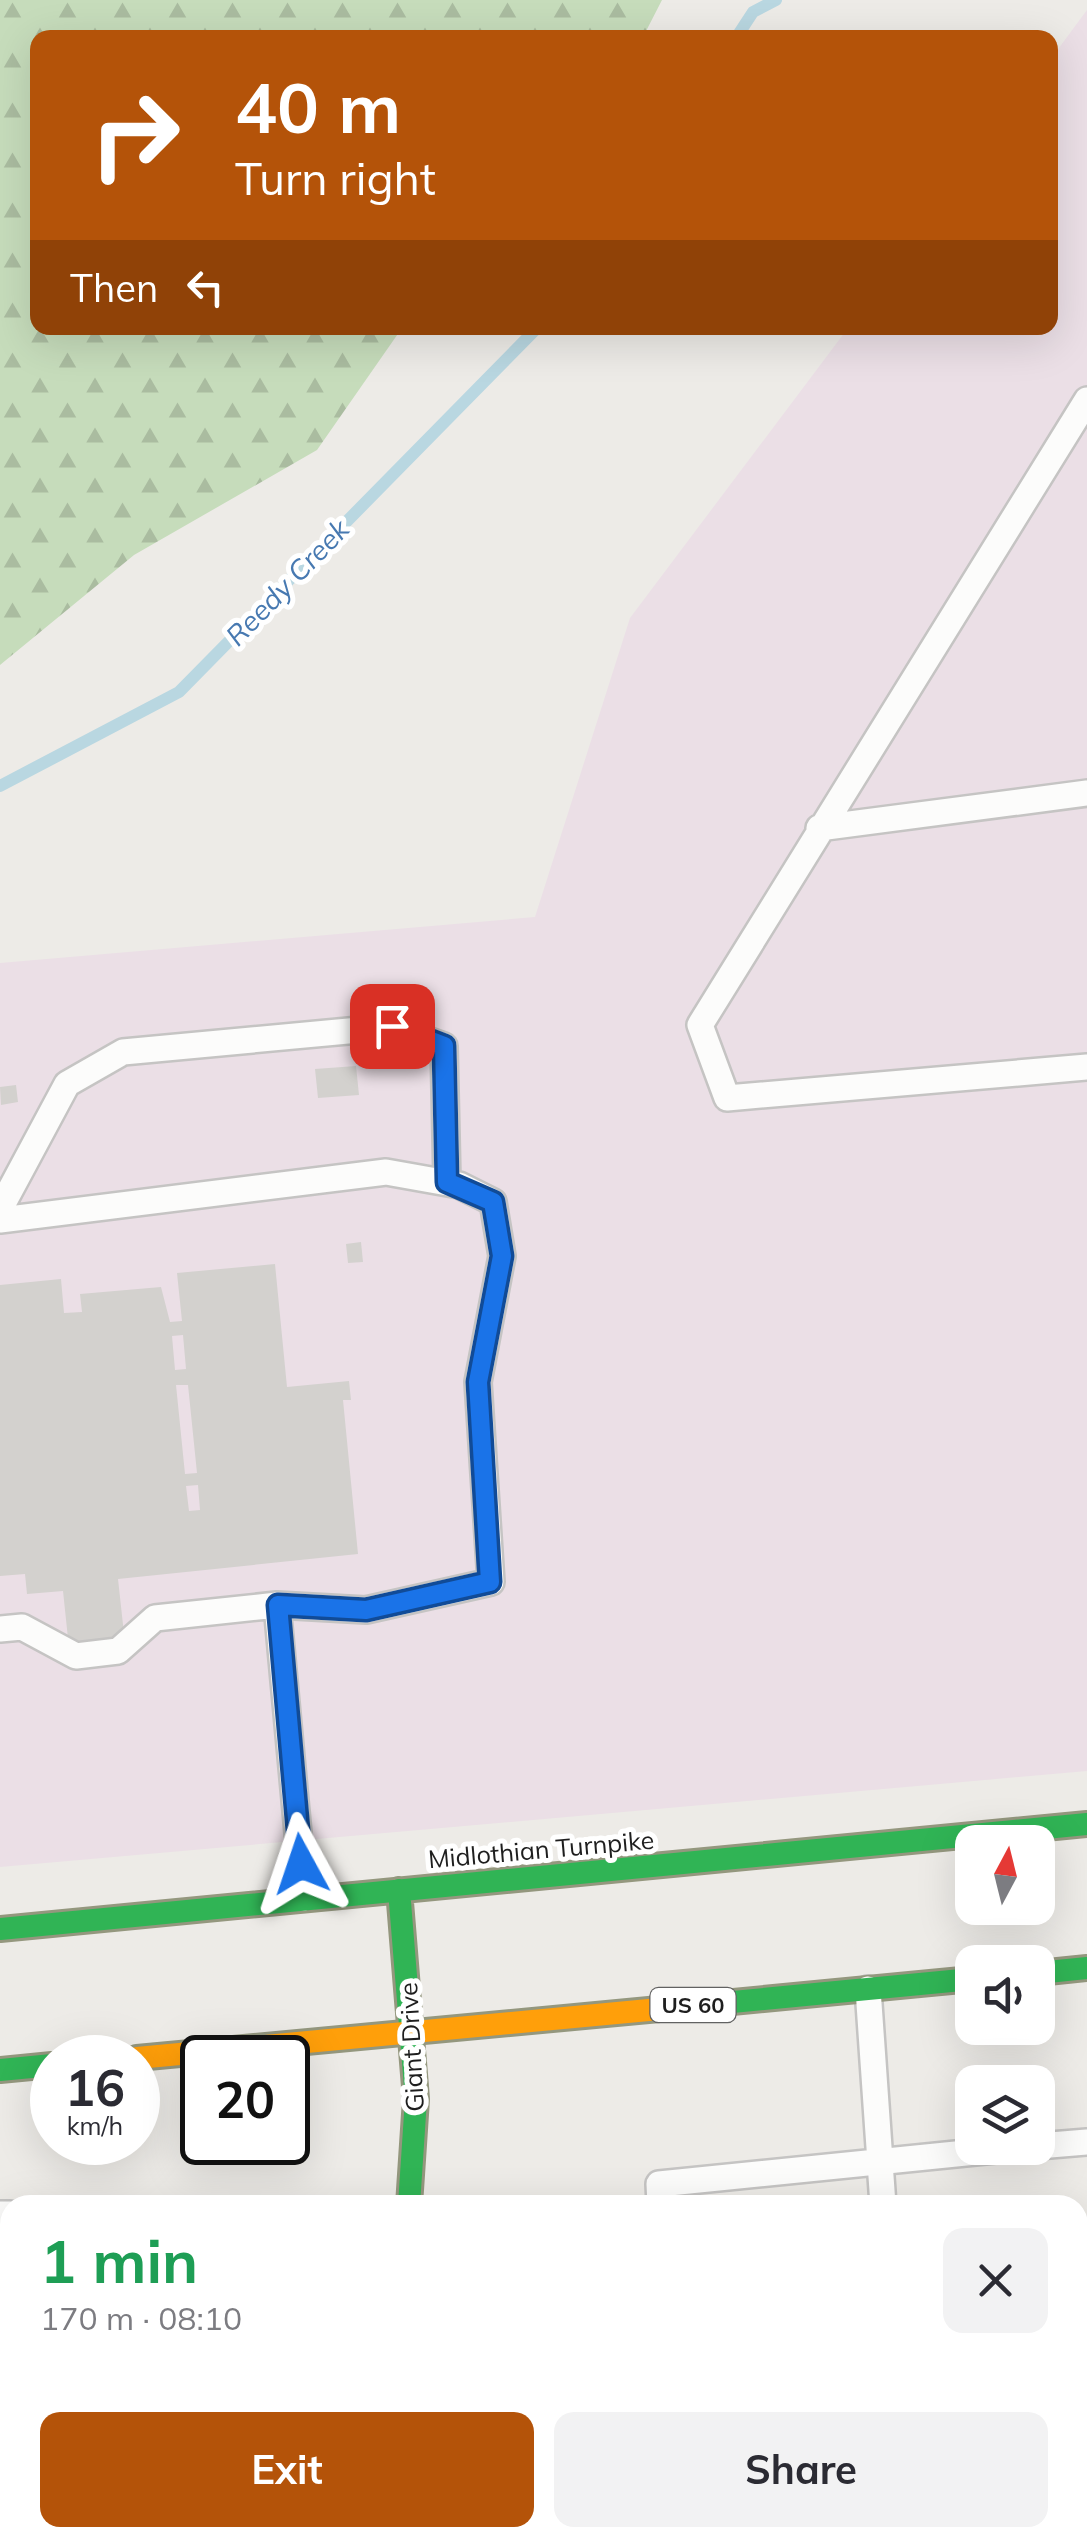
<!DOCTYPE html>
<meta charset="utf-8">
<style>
:root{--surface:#fff;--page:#f2f2f3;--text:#2b2b33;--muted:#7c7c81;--accent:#b45309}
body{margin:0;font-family:Mulish,sans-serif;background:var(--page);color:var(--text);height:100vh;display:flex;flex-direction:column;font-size:38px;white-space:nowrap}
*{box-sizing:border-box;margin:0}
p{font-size:32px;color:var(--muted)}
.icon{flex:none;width:55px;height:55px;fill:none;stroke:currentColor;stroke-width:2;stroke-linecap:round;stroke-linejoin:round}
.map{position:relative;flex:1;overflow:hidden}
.side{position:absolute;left:0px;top:2195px;width:1088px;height:352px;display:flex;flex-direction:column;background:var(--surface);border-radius:30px 30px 0 0;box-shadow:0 10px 40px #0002}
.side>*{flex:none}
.guide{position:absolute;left:30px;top:30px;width:1028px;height:305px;border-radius:20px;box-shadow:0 10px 40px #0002;background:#b45309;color:#fff;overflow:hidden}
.needle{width:65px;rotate:7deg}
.buttons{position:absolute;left:955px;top:1825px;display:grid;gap:20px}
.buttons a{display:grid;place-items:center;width:100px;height:100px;border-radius:20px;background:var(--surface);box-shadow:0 10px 40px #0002;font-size:50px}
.speed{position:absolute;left:30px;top:2035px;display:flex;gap:20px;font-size:50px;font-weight:700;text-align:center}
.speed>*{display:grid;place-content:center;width:130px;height:130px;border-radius:50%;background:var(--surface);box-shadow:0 10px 40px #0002;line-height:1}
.speed small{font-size:25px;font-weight:400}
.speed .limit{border:5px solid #111;border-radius:15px;background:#fff;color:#111}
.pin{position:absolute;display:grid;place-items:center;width:85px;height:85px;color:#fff;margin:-42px;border-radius:20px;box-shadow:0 5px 15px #0006}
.me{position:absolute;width:110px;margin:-55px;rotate:355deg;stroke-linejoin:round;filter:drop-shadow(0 0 8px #0008)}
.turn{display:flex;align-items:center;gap:35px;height:210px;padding:0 40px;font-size:45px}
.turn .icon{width:130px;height:130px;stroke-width:2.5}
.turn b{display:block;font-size:70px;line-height:85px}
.then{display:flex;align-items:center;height:95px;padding:0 40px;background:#0003;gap:20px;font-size:38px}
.round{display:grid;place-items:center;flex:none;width:105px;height:105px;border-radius:20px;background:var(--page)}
.headline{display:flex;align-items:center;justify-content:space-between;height:170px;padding:0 40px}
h1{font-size:60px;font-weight:700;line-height:75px;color:#1e9e55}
.button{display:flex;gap:20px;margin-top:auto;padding:20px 40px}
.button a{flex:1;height:115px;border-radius:20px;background:var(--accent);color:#fff;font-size:40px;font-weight:700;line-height:115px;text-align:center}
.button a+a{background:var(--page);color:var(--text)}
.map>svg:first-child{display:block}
</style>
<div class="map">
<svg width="1087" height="2546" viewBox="0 0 1087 2546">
<defs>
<pattern id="forest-firs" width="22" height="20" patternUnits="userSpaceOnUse" patternTransform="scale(2.5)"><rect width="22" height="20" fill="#c6dcbb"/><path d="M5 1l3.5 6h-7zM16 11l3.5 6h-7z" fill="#aabca0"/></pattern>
</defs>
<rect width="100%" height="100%" fill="#edebe7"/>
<path fill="#ebdfe6" d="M1087,10V1771L0,1867V963L535,917L630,618L848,328H1050V60Z"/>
<path fill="url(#forest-firs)" d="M0,0H662L643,37L38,38V328H402L317,450L134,555L0,665Z"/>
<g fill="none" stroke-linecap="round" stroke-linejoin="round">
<path stroke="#b9d7e1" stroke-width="12" d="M736,38L753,12L776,0
M0,786L179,692L537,328"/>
</g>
<path fill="#d3d1ce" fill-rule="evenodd" d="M356,1066L359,1095L318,1098L315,1069Z
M16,1085L18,1102L1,1105L0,1087Z
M361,1242L363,1262L348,1263L346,1244Z
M275,1264L287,1387L349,1381L351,1400H343L358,1554L118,1579L125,1643L69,1648L63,1591L27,1594L25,1574L0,1576V1285L61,1279L64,1313L82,1312L80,1294L161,1287L170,1322L182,1321L177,1273ZM183,1335L186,1369L175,1370L172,1336ZM176,1385H188L197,1473L185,1474ZM198,1485L200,1510L189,1511L186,1486Z
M0,2373L10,2375V2538H303V2546H0Z"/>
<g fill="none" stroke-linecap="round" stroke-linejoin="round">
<defs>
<path id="lane" d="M1087,400L700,1025L727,1098L1087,1067
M819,828L1087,793
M0,1209L67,1084L123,1052L391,1027L444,1046L447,1182
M0,1220L386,1172L459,1185L493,1202L502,1256L478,1382L491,1582L366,1610L277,1605L304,1898
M0,1629L22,1627L76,1656L118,1651L155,1618L277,1605
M868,1989L883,2205
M1038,2146L1087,2142
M660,2205L659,2184L1015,2148
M0,2214H10
M0,2326L10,2328
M1078,2388L1087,2387
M634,2538L637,2546
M815,2546L824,2538"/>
<path id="street" d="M387,2546L388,2538"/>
<path id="fast" d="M399,1890L416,2099L409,2205
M0,1929L1087,1824
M1038,1973L1087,1968
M670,2008L972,1979
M0,2070L52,2065"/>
<path id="slow" d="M137,2058L670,2008"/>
</defs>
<use href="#lane" stroke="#c5c4c3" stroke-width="30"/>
<use href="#street" stroke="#c5c4c3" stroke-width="52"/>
<use href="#fast" stroke="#94977e" stroke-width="28"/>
<use href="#slow" stroke="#94977e" stroke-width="28"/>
<use href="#lane" stroke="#fcfcfb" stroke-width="25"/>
<use href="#street" stroke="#fcfcfb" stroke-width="48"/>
<use href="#fast" stroke="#30b455" stroke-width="22"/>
<use href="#slow" stroke="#ff9f0a" stroke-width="22"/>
</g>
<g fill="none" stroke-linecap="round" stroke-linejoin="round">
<defs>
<path id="route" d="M301,1864L278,1605L366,1610L490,1582L478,1382L502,1256L493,1202L447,1182L444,1046L392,1026"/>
</defs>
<use href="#route" stroke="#114b97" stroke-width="25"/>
<use href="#route" stroke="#1a73e8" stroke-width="18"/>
</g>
<g text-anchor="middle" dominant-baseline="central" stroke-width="10" stroke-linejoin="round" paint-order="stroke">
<rect fill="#fff" stroke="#626262" stroke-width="2.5" x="650.5" y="1988" width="85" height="34" rx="8"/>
<g font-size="22" font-weight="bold" fill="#1e1e1e">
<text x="693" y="2005">US 60</text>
</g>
<g font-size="25" fill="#1e1e1e" stroke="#fff">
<text transform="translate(541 1849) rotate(-5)">Midlothian Turnpike</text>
<text transform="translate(411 2047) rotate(-93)">Giant Drive</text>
</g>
<g font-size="28" font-style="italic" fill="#4779b1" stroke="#fff">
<text transform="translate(287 582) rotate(-46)">Reedy Creek</text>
</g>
</g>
</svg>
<div class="buttons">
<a><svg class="needle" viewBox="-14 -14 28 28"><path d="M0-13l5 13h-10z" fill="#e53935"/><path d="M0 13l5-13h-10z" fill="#7c7c81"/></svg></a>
<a><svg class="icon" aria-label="sound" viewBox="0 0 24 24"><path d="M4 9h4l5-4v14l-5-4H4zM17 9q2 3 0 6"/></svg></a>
<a><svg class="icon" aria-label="layers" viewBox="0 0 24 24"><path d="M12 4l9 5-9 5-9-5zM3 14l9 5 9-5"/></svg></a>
</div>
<div class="speed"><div>16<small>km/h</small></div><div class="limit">20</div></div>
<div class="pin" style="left:392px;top:1026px;background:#d93025"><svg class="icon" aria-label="arrive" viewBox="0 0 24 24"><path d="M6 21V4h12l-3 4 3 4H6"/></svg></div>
<svg class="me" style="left:301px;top:1864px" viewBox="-20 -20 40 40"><path d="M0-17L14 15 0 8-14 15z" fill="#1a73e8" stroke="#fff" stroke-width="4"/></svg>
<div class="guide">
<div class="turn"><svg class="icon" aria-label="right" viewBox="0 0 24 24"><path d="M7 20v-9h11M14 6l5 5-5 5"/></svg><div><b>40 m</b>Turn right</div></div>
<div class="then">Then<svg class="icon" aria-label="left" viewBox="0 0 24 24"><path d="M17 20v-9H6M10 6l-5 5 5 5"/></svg></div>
</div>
<section class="side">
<div class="headline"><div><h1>1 min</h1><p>170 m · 08:10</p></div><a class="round"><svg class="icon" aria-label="close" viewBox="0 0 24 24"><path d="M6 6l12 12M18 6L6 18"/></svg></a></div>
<div class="button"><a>Exit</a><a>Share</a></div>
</section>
</div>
